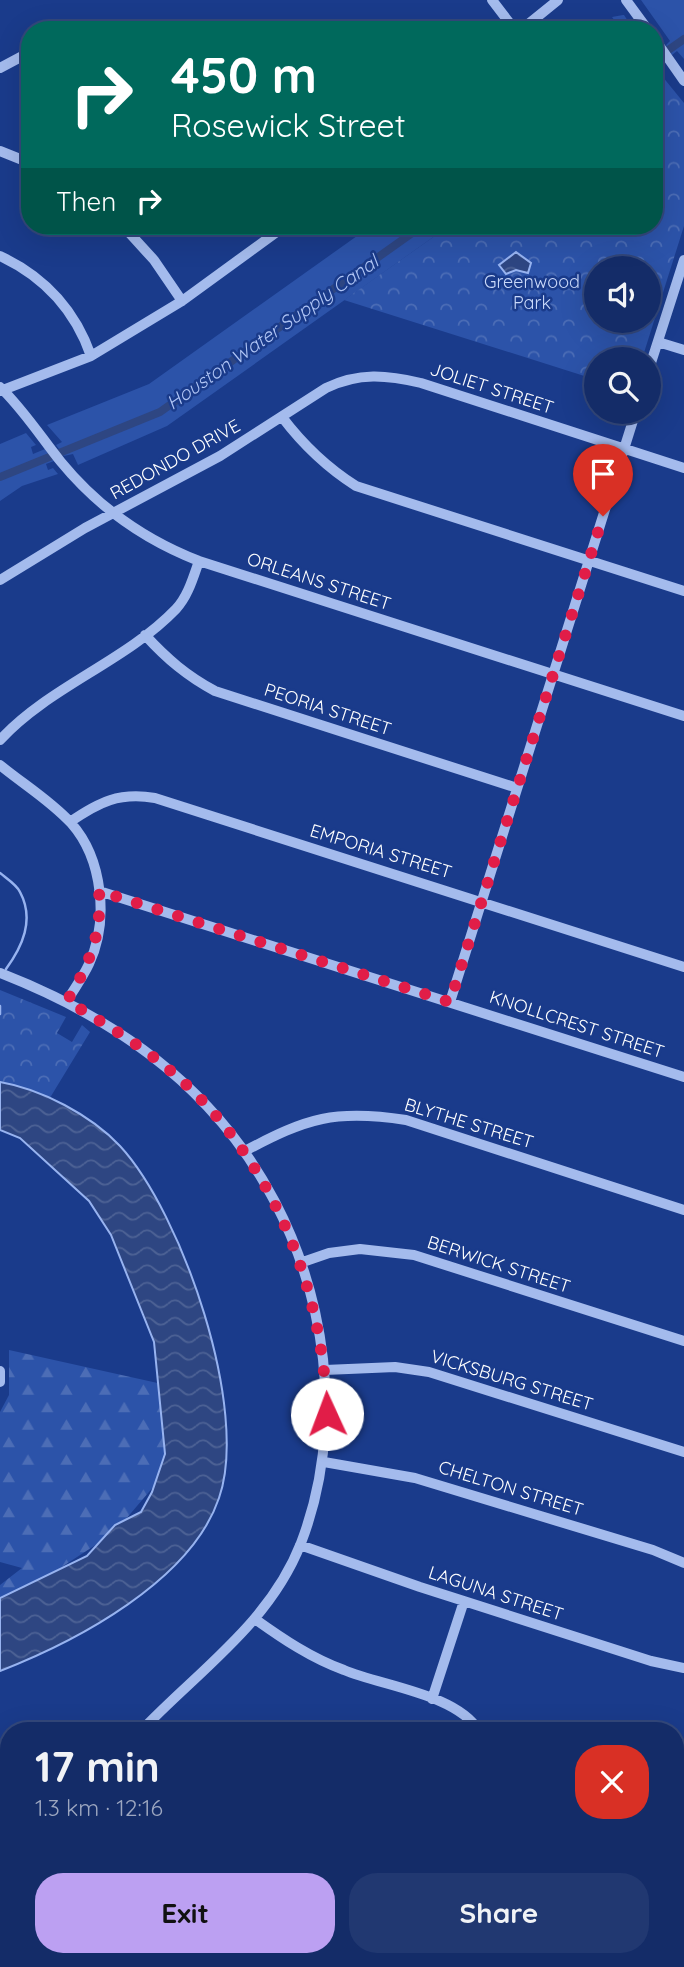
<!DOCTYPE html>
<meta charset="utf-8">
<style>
:root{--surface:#142c68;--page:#213871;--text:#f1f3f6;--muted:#9da7c0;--line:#33487c;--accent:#bca0f2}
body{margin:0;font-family:Quicksand,sans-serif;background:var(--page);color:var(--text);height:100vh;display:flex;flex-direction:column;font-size:26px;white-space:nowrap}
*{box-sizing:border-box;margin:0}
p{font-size:23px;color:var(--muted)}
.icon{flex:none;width:38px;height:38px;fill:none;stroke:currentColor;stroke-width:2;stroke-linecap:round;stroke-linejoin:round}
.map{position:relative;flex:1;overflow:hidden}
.panel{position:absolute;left:0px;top:1722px;width:684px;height:245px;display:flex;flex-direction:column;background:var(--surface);border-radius:28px 28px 0 0;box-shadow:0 7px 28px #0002,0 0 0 2px var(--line)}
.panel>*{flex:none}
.banner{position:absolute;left:21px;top:21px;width:642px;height:214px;border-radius:28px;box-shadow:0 7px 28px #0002,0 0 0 2px var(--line);background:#00695c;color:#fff;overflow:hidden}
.tools{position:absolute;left:584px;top:256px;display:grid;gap:14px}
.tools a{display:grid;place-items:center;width:77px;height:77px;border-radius:50%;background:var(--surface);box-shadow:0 7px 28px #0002,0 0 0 2px var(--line);font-size:35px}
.pin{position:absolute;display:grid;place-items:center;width:60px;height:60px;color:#fff;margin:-72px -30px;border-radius:50% 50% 50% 0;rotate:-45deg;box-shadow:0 0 7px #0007}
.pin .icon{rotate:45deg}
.me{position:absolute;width:77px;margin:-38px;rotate:358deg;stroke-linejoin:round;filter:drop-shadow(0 0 5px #0008)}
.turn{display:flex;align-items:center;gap:24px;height:147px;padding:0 35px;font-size:32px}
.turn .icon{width:91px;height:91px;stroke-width:2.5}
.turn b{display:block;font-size:49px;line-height:60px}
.then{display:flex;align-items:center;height:66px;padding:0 35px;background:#0003;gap:14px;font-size:26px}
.round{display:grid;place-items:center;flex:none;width:74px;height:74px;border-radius:28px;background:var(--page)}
.overview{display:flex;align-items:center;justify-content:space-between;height:119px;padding:0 35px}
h1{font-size:42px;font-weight:700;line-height:52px}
.cta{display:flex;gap:14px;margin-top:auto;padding:14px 35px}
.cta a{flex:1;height:80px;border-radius:28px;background:var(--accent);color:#111;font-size:28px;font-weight:700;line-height:80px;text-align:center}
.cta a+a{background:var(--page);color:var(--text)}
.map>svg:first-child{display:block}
</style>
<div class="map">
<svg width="684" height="1967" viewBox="0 0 684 1967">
<defs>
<pattern id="forest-firs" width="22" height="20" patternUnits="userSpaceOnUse" patternTransform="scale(1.75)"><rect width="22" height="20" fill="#2c53a9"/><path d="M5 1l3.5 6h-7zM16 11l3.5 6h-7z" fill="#4c6db6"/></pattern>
<pattern id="park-crowns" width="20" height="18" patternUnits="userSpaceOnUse" patternTransform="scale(1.75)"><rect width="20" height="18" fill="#2c53a9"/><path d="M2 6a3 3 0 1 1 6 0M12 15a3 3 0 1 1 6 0" fill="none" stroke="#4c6db6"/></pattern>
<pattern id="water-waves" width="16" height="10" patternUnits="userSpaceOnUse" patternTransform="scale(1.75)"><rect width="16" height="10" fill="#2e4682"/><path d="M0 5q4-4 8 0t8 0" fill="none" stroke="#4d6295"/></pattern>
</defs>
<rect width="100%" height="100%" fill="#1a3b8b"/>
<path fill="#2c53a9" d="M641,0H684V59L677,51L672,55L666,45L670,41Z
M623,15H624L634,30H616L619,27L612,17Z
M657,51L664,61L659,64L665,73L655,81Z
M371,226H449L167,426L78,465L73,454L64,456L56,445L62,442L47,425L149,384Z
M26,433L36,445L31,447L33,454L45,449L54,461L46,464L48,470L53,468L58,474L22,486L0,501V444Z"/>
<path fill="url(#forest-firs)" d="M9,1350L162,1384L166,1472L114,1533L0,1607V1585L22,1568L0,1562V1412L9,1395Z"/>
<path fill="url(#park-crowns)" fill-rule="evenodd" d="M662,76L684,103V226L642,359H597V380L344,300L449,226H654L655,81ZM597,268H649V320H597Z
M0,990L66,1017L57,1033L72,1042L82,1025L90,1032L45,1106L0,1093Z"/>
<path fill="url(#water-waves)" stroke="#97b3f0" stroke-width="2" d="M516,252L531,263L528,273L516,270L506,274L499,265Z
M0,1082C41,1089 91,1115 120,1146C182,1213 250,1410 219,1498C191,1581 77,1641 0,1671V1598L87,1556L115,1525L141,1512L152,1492L165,1454L154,1342L111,1235L89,1201L20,1138L0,1130Z"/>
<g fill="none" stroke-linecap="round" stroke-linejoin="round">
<path stroke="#97b3f0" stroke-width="2.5" d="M0,873C6,878 17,885 20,892C35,920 22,947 6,969
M0,1006V1014"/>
<path stroke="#2e4682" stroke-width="8" d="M654,60L684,39
M0,477L160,412L422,226"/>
<path stroke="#a4bbed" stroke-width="10" d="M492,0L515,30
M626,0L648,30
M521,30L558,0
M654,38L684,81
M0,68L30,52
M0,151L30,163
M123,226L154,260L182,301
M0,256C45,277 75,310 91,356
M658,342L684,350
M649,369L684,260
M0,387C23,409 41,437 61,462C98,507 145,540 199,561L684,716
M0,391L91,356L182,301L285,226
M282,417C304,446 326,467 356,486L684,591
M0,580L85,528L220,456L326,388C359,372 387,375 421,383L684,468
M145,635C167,659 187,676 215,691L517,788
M0,740C50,686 125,662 176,609C188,596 193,578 199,561
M0,765C23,784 51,801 71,823C103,859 109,921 89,964C83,977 74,989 67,1001
M70,822C99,802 119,792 155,798L684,967
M99,891L684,1077
M0,973C77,1003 150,1045 207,1106C314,1219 357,1397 301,1543C270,1623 198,1671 141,1731
M450,1002L636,411
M245,1151C307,1118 335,1109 406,1120L684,1210
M300,1263L329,1253L360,1249L414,1255L684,1341
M325,1370L395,1367L429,1372L684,1452
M0,1371V1382
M324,1462L415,1478L653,1550L684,1563
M300,1545L420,1587L651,1661L684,1668
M255,1619C283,1639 311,1658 344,1670C382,1686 457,1694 479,1731
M432,1699L464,1601
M676,1847L684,1838"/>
<path stroke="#ebf0ff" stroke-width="12" d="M0,1808L9,1813
M0,1826L9,1830
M0,1903L9,1907
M0,1918L9,1922
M95,1958L115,1967
M116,1958L132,1967
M318,1958L338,1967"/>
<path stroke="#fff" stroke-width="16" d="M0,1850L9,1854
M0,1879L9,1883
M155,1958L167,1967
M177,1958L197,1967
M242,1958L261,1967
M284,1958L309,1967"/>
</g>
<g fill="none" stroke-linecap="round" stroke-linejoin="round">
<path stroke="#e11d48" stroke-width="12" stroke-dasharray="0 21.6" d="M327,1414C323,1290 275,1165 181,1080C147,1049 107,1025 67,1001C89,965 102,935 99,891L450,1002L603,516"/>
</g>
<g text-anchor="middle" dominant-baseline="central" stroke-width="5" stroke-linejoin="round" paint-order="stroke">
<g font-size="18" fill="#cad9fa" stroke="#1a3b8b">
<text x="532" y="281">Greenwood<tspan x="532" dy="21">Park</tspan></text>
</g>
<g font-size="18" fill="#fff" stroke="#1a3b8b">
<text transform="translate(492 388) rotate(18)">JOLIET STREET</text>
<text transform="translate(175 459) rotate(-29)">REDONDO DRIVE</text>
<text transform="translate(319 581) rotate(18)">ORLEANS STREET</text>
<text transform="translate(328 709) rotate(18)">PEORIA STREET</text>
<text transform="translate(381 851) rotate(17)">EMPORIA STREET</text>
<text transform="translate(577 1024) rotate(18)">KNOLLCREST STREET</text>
<text transform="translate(469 1123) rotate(17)">BLYTHE STREET</text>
<text transform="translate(499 1264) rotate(18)">BERWICK STREET</text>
<text transform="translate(512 1380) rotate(17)">VICKSBURG STREET</text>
<text transform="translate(511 1488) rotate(17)">CHELTON STREET</text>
<text transform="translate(496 1593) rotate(18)">LAGUNA STREET</text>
</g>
<g font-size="19" font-style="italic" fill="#b0c5f5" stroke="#1a3b8b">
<text transform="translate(272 332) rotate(-35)">Houston Water Supply Canal</text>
</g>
</g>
</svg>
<div class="tools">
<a><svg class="icon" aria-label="sound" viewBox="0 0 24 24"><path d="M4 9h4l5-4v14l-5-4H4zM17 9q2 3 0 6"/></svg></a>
<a><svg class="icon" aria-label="search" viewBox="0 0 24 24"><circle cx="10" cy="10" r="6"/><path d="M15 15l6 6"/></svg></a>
</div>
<div class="pin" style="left:603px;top:516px;background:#d93025"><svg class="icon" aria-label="arrive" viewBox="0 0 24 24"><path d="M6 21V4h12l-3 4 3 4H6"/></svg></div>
<svg class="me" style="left:327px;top:1414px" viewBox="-20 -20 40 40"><circle r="19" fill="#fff"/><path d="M0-13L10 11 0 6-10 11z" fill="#e11d48"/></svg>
<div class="banner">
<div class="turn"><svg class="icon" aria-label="right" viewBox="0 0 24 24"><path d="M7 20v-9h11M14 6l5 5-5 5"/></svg><div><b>450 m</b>Rosewick Street</div></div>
<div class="then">Then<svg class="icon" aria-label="right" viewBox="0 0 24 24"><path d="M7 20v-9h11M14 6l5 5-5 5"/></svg></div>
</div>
<section class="panel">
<div class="overview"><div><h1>17 min</h1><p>1.3 km · 12:16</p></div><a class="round" style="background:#d93025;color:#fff"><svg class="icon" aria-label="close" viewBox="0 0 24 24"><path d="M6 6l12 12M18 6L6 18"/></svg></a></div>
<div class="cta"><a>Exit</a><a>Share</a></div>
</section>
</div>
